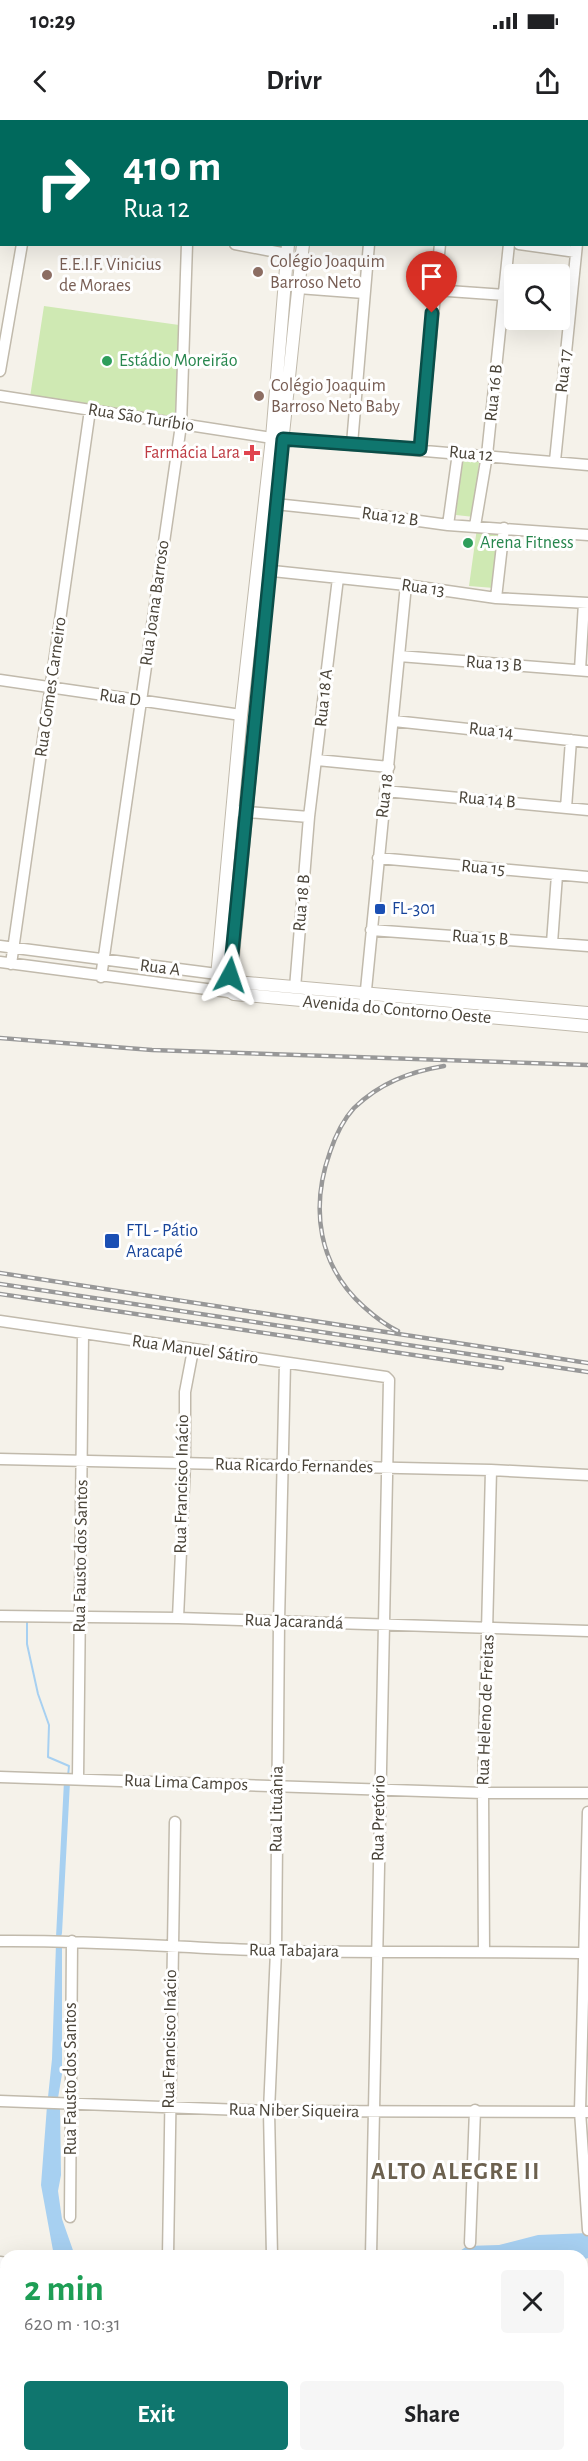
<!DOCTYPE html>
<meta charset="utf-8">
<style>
:root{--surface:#fff;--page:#f6f6f6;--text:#202124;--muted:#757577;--accent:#0f766e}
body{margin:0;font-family:"Alegreya Sans",sans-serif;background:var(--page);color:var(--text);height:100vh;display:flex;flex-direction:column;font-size:22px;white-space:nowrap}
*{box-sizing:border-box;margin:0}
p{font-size:20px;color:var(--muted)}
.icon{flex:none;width:33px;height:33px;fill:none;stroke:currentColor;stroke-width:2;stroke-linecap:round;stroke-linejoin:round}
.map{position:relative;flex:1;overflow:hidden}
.details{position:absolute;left:0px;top:2130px;width:588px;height:212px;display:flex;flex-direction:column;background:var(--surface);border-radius:18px 18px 0 0;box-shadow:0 6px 24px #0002}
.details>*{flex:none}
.banner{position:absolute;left:0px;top:0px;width:588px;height:126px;box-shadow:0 6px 24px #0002;background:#00695c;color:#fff;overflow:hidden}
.tools{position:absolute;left:504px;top:144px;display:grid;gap:12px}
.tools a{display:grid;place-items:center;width:66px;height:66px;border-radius:6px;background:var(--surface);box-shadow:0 6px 24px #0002;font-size:30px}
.pin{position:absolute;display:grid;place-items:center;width:51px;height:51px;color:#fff;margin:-62px -26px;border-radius:50% 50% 50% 0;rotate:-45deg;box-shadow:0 0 6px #0007}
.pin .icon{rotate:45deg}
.me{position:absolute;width:66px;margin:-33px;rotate:5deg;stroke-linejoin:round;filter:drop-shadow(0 0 4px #0008)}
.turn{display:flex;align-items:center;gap:21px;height:126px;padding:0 24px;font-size:27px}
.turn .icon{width:78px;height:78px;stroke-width:2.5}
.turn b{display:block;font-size:42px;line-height:51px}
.round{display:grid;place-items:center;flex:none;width:63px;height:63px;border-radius:6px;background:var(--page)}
.summary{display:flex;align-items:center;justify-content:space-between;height:102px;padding:0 24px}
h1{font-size:36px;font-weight:600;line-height:45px;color:#1e9e55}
.action{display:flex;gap:12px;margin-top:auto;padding:12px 24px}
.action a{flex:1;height:69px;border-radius:6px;background:var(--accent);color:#fff;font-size:24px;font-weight:600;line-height:69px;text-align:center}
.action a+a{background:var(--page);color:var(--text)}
.status{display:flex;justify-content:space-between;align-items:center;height:42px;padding:0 30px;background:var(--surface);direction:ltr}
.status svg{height:16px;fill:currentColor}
header{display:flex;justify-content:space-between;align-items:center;height:78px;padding:0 24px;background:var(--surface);font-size:27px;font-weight:600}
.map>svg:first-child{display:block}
</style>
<div class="status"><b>10:29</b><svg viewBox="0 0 49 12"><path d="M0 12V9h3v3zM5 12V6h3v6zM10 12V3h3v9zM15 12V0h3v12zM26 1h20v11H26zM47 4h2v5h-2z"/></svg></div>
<header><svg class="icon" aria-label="back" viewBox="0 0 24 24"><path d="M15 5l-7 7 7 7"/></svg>Drivr<svg class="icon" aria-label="share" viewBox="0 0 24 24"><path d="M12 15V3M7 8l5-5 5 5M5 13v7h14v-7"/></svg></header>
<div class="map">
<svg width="588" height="2341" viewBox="0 0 588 2341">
<defs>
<pattern id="industrial-grid" width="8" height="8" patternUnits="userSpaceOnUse" patternTransform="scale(1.5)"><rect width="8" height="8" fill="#e5e1db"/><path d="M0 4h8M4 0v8" fill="none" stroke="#c6c2bd"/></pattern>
</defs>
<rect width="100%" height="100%" fill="#f5f2ea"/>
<path fill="url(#industrial-grid)" d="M582,2267H588V2341H565V2336H582Z"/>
<path fill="#cfe9b3" d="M44,186L179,205L177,292L171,298L30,277Z
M461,341L479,342L474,397L456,395Z
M477,408L500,410L494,468L469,466Z"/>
<path fill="#a7d0f1" d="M64,1661L70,1662L62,1813L61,1817H56Z
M56,1824H62V1954L58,1978L48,1977L52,1939Z
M47,1986L60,1987L61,2055L58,2071L62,2099L75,2136H54L41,2065Z
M588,2113V2138L582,2140V2136H453L467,2126L499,2125L538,2115Z"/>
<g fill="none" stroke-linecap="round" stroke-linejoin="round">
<path stroke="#a7d0f1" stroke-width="2" d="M27,1499V1524L38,1574L49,1605L48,1637L69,1646L68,1656"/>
<defs>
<path id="minor" d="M4,0L14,2
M518,0L520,2
M70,2L71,0
M381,2L382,0
M452,2V0
M586,48L588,49
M0,96H2
M586,104H588
M235,124L287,134
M519,124L576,132
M298,168L364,173
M434,170L505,175
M0,251L22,124
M0,276L272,318L588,345
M352,324L369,124
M420,329L440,124
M555,341L577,124
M275,384L361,393L448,405L588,415
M448,405L458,333
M475,406L487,335L509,124
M263,450L406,465L496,478L588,483
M496,478L504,408
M399,536L588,551
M580,550L584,483
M0,560L241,595
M394,601L588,622
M317,640L389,647
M385,671L588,690
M566,688L571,620
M234,691L309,697
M378,738L588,757
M371,810L588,826
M552,823L557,755
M0,826L217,854
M0,842L229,872
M11,844L90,290
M101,857L181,305L187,124
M295,868L309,697L338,458
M365,880L406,465
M0,1201L386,1257L389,1260L371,2136
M0,1339L491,1350L588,1355
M0,1496L178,1498L588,1511
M178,1498L185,1343V1272L193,1230
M0,1657L483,1673H588
M78,1658L83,1213
M0,1821C93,1820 185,1828 278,1831C381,1833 485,1831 588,1833
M484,1831L483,1673L491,1350
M0,1981L269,1991L588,1992
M70,2097L72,1821
M588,2110L580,1991L588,1692
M470,2123L475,1990
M168,2136L175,1702
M272,2136L269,1991L276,1831L279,1502L285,1243
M0,2142L6,2143
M161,2341V2336
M260,2341V2336
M367,2341V2336"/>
<path id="tertiary" d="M302,2V0
M315,2V0
M288,124L272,318L241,595L217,857L223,867L234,874L588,906
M303,124L275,390L231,857L236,862L588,893"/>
</defs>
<use href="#minor" stroke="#c1baac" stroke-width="13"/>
<use href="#tertiary" stroke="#c1baac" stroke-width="14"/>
<use href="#minor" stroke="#fff" stroke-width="10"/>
<use href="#tertiary" stroke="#fff" stroke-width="12"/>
<defs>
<path id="rail" d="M0,918L152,930L588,945
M0,1153L588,1243
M0,1164L588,1252
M0,1174L502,1248
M398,1211C385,1205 374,1196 364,1187C318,1146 310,1088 330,1032C335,1017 343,1000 354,988C380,963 409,952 444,946"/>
</defs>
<use href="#rail" stroke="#989898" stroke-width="4.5"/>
<use href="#rail" stroke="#fff" stroke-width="2" stroke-dasharray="7" stroke-linecap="butt"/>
</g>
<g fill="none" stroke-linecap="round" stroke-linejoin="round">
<defs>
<path id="route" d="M230,855L283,319L420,329L432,193"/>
</defs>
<use href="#route" stroke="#0a4d48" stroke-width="15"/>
<use href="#route" stroke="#0f766e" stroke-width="10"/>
</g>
<g fill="#8d6e63" stroke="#fff" stroke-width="2">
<circle cx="258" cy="152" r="6"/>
<circle cx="47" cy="155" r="6"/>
<circle cx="259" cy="276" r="6"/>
</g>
<g fill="#2e9e5b" stroke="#fff" stroke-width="2">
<circle cx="107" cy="241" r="6"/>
<circle cx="468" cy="423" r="6"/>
</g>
<path fill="#e0444e" stroke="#fff" stroke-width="2" d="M249 324h6v6h6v6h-6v6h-6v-6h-6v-6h6z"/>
<g fill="#1a4fb4" stroke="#fff" stroke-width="2">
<rect x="374" y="783" width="12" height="12" rx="3"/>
<rect x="104" y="1113" width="16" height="16" rx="3"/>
</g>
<g text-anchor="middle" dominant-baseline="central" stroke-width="6" stroke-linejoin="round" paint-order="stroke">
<g font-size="18" fill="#785e54" stroke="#fff" text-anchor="start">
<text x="270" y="142">Colégio Joaquim<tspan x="270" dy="21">Barroso Neto</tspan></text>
<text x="59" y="145">E.E.I.F. Vinicius<tspan x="59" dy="21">de Moraes</tspan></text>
<text x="271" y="266">Colégio Joaquim<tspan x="271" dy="21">Barroso Neto Baby</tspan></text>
</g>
<g font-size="18" fill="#27864d" stroke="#fff" text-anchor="start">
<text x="119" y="241">Estádio Moreirão</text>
<text x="480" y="423">Arena Fitness</text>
</g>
<g font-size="18" fill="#494338" stroke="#fff">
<text transform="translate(564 251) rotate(-84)">Rua 17</text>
<text transform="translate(494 273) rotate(-84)">Rua 16 B</text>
<text transform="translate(141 298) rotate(9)">Rua São Turíbio</text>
<text transform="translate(471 334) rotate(5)">Rua 12</text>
<text transform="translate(390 397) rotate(8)">Rua 12 B</text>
<text transform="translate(423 468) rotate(8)">Rua 13</text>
<text transform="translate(155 483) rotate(-82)">Rua Joana Barroso</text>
<text transform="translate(494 544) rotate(4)">Rua 13 B</text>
<text transform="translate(51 567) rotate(-82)">Rua Gomes Carneiro</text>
<text transform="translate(120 578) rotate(8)">Rua D</text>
<text transform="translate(324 578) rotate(-84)">Rua 18 A</text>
<text transform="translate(491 611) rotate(6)">Rua 14</text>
<text transform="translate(385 676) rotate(-83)">Rua 18</text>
<text transform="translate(487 680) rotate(5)">Rua 14 B</text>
<text transform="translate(483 748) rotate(5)">Rua 15</text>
<text transform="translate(302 783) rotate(-85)">Rua 18 B</text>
<text transform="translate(480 818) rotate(4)">Rua 15 B</text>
<text transform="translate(160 848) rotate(7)">Rua A</text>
<text transform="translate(397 890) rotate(5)">Avenida do Contorno Oeste</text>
<text transform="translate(195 1230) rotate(8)">Rua Manuel Sátiro</text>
<text transform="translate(294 1346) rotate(1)">Rua Ricardo Fernandes</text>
<text transform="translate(182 1364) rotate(-89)">Rua Francisco Inácio</text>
<text transform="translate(81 1436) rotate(-89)">Rua Fausto dos Santos</text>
<text transform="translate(294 1502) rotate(2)">Rua Jacarandá</text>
<text transform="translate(486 1590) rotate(-88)">Rua Heleno de Freitas</text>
<text transform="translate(186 1663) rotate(2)">Rua Lima Campos</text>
<text transform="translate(277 1689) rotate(-89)">Rua Lituânia</text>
<text transform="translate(379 1698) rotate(-89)">Rua Pretório</text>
<text transform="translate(294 1831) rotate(1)">Rua Tabajara</text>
<text transform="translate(170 1919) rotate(-89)">Rua Francisco Inácio</text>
<text transform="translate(71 1959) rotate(-90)">Rua Fausto dos Santos</text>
<text transform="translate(294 1991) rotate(1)">Rua Niber Siqueira</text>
</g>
<g font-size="18" fill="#be3a42" stroke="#fff" text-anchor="end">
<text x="240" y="333">Farmácia Lara</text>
</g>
<g font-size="18" fill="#164399" stroke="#fff" text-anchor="start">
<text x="392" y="789">FL-301</text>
<text x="126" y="1111">FTL - Pátio<tspan x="126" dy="21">Aracapé</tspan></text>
</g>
<g font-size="24" font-weight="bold" letter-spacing="1.5" fill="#6c614f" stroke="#fff">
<text x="456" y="2052">ALTO ALEGRE II</text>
</g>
</g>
</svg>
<div class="tools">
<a><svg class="icon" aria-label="search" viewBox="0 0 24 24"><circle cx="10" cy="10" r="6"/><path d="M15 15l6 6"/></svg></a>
</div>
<div class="pin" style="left:432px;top:193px;background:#d93025"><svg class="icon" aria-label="arrive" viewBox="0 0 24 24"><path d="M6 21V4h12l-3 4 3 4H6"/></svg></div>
<svg class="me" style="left:230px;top:855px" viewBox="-20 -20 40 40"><path d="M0-17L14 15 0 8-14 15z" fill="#0f766e" stroke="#fff" stroke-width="4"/></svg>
<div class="banner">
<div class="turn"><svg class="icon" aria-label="right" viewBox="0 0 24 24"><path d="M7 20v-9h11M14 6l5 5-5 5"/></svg><div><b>410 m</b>Rua 12</div></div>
</div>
<section class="details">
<div class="summary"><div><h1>2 min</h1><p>620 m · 10:31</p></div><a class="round"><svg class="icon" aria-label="close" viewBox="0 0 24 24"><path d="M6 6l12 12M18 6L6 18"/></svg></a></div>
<div class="action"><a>Exit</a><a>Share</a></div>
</section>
</div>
